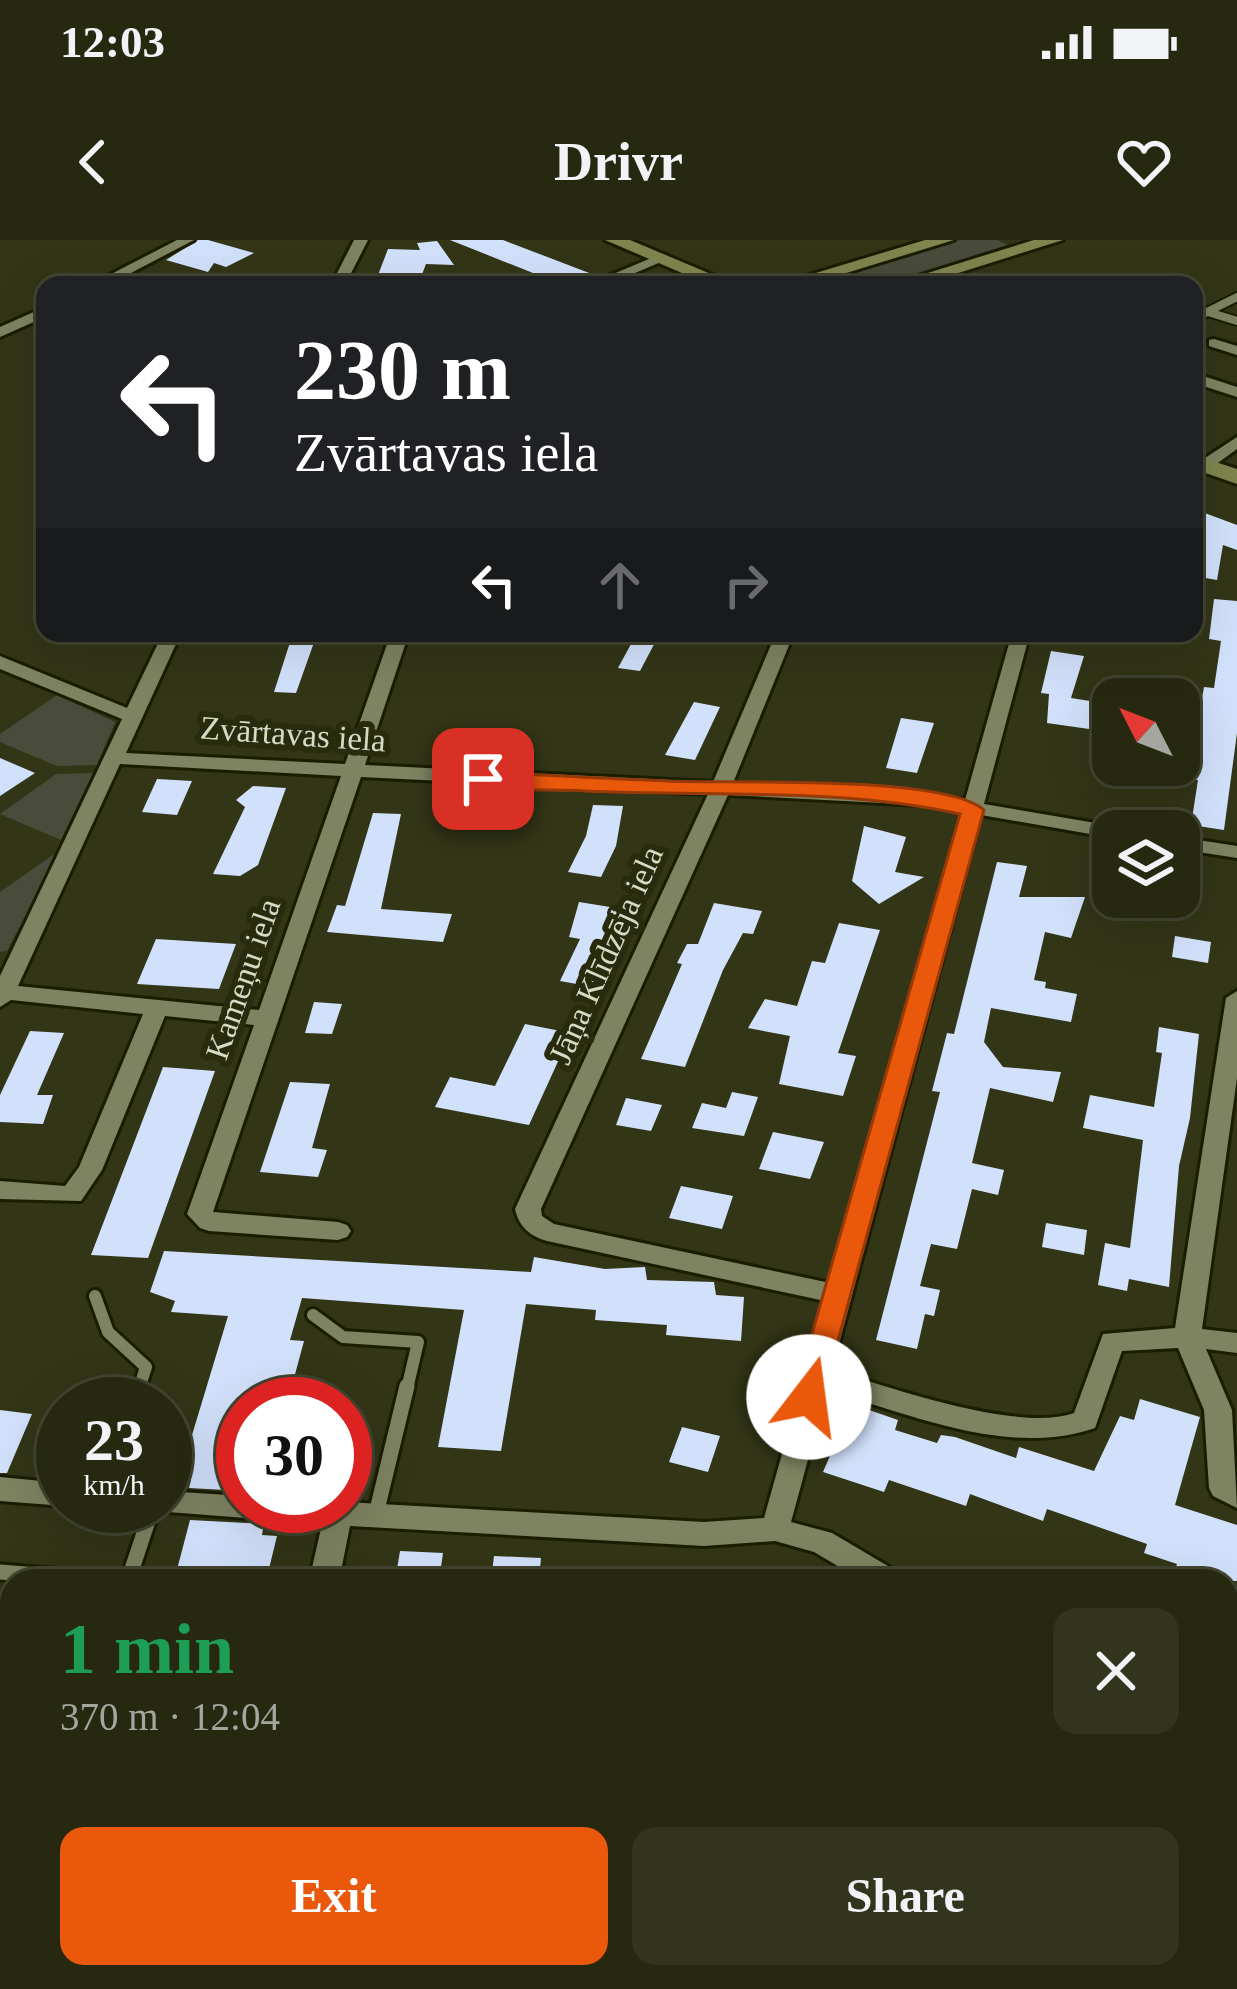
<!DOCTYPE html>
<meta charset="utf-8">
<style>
:root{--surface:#262810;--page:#32341e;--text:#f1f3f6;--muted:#a4a69f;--line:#424430;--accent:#ea580c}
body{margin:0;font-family:Georgia,serif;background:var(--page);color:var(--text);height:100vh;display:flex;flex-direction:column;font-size:45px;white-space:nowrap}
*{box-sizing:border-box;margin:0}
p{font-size:39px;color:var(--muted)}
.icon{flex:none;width:66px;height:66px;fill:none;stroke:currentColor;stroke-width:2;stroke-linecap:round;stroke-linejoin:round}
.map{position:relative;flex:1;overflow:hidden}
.drawer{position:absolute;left:0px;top:1329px;width:1239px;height:420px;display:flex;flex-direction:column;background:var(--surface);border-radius:36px 36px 0 0;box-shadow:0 12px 48px #0002,0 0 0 3px var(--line)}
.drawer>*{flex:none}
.top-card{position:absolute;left:36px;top:36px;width:1167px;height:366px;border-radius:24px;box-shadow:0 12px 48px #0002,0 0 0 3px var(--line);background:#202124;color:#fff;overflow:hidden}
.needle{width:78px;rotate:312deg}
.tools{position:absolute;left:1092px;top:438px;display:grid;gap:24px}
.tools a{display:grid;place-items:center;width:108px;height:108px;border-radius:24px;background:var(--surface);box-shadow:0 12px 48px #0002,0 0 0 3px var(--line);font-size:60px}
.speed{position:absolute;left:36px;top:1137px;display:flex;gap:24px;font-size:60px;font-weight:700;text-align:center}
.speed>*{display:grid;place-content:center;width:156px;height:156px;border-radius:50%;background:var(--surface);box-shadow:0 12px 48px #0002,0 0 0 3px var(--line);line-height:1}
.speed small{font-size:30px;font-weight:400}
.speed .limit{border:18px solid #d22;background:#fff;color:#111}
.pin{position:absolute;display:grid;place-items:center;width:102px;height:102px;color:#fff;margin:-51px;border-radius:24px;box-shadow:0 6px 18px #0006}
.me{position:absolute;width:132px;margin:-66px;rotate:15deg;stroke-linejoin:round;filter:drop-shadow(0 0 9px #0008)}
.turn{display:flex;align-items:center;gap:42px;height:252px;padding:0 60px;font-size:54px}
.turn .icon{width:156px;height:156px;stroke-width:2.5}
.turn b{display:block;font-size:84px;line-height:102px}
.lanes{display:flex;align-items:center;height:114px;padding:0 60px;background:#0003;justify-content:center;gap:60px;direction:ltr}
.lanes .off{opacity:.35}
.round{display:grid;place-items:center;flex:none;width:126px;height:126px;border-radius:24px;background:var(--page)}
.summary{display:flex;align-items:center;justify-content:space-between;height:204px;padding:0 60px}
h1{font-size:72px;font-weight:600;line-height:90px;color:#1e9e55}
.primary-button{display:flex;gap:24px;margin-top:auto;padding:24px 60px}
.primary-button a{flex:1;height:138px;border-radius:24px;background:var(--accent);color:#fff;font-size:48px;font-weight:600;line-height:138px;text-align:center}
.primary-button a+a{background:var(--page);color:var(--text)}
.status{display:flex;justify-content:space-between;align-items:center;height:84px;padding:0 60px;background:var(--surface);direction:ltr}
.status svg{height:33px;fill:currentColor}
header{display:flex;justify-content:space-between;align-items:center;height:156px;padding:0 60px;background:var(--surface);font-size:54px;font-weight:600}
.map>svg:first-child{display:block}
</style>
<div class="status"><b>12:03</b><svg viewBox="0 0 49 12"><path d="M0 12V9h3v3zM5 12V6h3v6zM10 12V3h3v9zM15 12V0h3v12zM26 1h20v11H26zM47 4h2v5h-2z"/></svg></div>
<header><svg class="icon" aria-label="back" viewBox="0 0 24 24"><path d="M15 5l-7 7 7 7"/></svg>Drivr<svg class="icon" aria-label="heart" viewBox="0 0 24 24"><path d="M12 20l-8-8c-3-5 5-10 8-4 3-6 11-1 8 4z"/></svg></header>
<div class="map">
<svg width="1237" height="1749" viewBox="0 0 1237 1749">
<rect width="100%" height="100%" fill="#323516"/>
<path fill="#494b3b" d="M960,0H997L1012,7L883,45H805Z
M57,455L115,482L97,525L57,526L0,502V494Z
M93,533L61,600L0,574L56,534Z
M60,610L7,711L0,712V652Z"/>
<path fill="#d2e1fb" d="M198,0H208L254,13L226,27L214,23L208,32L166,20Z
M450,0H503L597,36L583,45H563Z
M437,1L454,25L426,24L421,37H412L408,44L381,45L384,39L378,35L388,9L420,10L417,3Z
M1194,269L1237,285V310L1223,305L1217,340L1194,336Z
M1214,359L1237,361V493L1224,590L1191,585L1198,540L1188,539L1204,447L1214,448L1221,401L1209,399Z
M293,393L317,394L296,453L274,452Z
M637,393H660L640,431L618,428Z
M1051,411L1084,416L1071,458L1109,464L1103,491L1047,483L1049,454L1041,453Z
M694,462L720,467L695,520L665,515Z
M901,478L934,483L917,533L886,528Z
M0,518L35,533L0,556Z
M157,539L192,541L177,575L142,572Z
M253,546L286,548L258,625L240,636L213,634L245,567L236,560Z
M593,565L623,566L616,606L601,637L568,632L586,596Z
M373,573L401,574L381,669L452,674L443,702L327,692L337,665L345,666Z
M864,586L906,597L895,632L924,637L879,664L852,641Z
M997,622L1027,626L1019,657H1085L1071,698L1045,692L1034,740L1046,742L1045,748L1077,754L1071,782L991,768L984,802L1003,827L1061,832L1053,862L990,848L972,923L1004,930L998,955L972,949L957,1009L931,1004L920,1046L940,1050L934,1076L925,1074L917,1109L876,1100L940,852L932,851L947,793L954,794Z
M579,662L610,667L616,675L593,747L560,741L580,699L569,697Z
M714,663L762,671L753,694L743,693L723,730L685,827L641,819L682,724L677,723L687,704H698Z
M839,683L880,690L838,813L856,816L843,856L779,844L790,796L748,788L765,759L797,766L812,721L825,723Z
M1175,696L1211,702L1208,723L1172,717Z
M156,699L236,704L219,749L137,744Z
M314,762L342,764L332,794L305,793Z
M525,784L571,793L529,885L435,867L450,837L495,846Z
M1159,787L1199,794L1190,878L1179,926L1169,1047L1129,1039L1127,1051L1098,1045L1105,1003L1130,1008L1143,900L1083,888L1090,855L1154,867L1162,813L1156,812Z
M30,791L64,793L37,855H53L43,884L0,882V855Z
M163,827L215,831L148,1018L91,1015Z
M290,842L330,844L312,908L327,910L318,937L260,932Z
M732,852L758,857L744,896L692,888L702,863L726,868Z
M626,858L662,865L651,891L616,885Z
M773,892L824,902L810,939L759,929Z
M681,946L733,956L722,989L669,978Z
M1046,983L1087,990L1084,1015L1042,1007Z
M164,1011L531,1032L534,1017L605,1029L645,1027L647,1040L714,1042L716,1055L744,1057L741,1101L666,1095L667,1085L595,1080L596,1070L526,1064L501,1211L438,1207L464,1070L302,1058L290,1100L304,1101L287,1164H243V1251L189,1248L191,1240L179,1238L228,1076L171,1072L175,1061L150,1052Z
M1140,1159L1200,1177L1175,1265L1237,1285V1341H1171L1177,1324L1144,1313L1147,1304L1047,1269L1043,1281L970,1254L966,1266L889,1240L884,1252L823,1232L852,1164L898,1180L895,1190L937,1203L941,1195L955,1197L1016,1218L1019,1207L1094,1231L1120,1176L1134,1180Z
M0,1170L32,1174L7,1233H0Z
M682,1187L720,1196L708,1232L669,1222Z
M190,1280L264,1284L262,1295L277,1296L266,1341H174Z
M400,1311L443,1313L439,1341H395Z
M494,1316L541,1318L539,1341H491Z"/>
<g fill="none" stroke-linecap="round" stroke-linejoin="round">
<defs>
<path id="lane-far2" d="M1208,72L1237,81
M1203,74L1237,57"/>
<path id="lane-far1" d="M95,1056L108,1092L146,1127L139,1149
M313,1075L343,1097L418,1102L407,1149"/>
<path id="lane" d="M134,1164L140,1146
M376,1274L407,1146
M0,1332L111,1341
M128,1341L153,1266
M355,1737L366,1749
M176,1749L181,1737"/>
<path id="street" d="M177,0H194L108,45H90Z
M354,0H368L345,45H331Z
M656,16L668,19L607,45H587Z
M45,67V77L0,97V87Z
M1203,70L1210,74L1194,84V74Z
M1214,99L1237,106V115L1209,106V100Z
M1194,133L1237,147V157L1194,143Z
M1237,197V209L1211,228H1199V222Z
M163,393H181L126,513L345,524L391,393H409L365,525L713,542L776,393H794L733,543L922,553L965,560L1012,393H1030L984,564L1113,586L1123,591H1113V598L981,575L832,1130C890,1147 1018,1193 1074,1173L1103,1094L1175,1088L1226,758L1237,751V838L1202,1089L1237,1093V1113L1206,1109L1232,1170L1237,1268L1213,1256L1209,1248L1204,1170L1178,1108L1122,1111L1095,1188C1010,1218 909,1174 827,1150L791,1282L832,1293L898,1332L903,1341H863L814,1312L775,1301L704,1306L350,1286L339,1341H309L322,1284L155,1271L152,1266H165V1251L243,1256V1266H345V1262L704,1282L764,1278L825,1061L547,1001C530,996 519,987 515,969L708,554L361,537L213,972L338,982L347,985L351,991L347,997L338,1000L209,991L200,988L187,974L254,785L165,776L102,930L81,961L0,959V941L65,946L79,927L143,774L11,760L0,767V736L122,479L0,429V416L127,468ZM120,524L341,536L259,770L18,746ZM728,555L922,565L962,572L830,1043L554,984L542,976L541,969Z
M1179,597L1237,606V618L1179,609Z
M0,1237L63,1243L65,1266L0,1261Z
M1227,1548L1237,1552V1585L1227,1581Z
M1237,1708V1749H1202L1207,1737H1227V1712Z
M852,1737H895L900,1749H857Z"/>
<path id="secondary" d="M605,0H630L737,45H710Z
M925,0H954L807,45H776Z
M1034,0H1063L920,45H889Z
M1194,215L1237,229V244L1194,229Z"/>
</defs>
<use href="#lane-far2" stroke="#1a1d00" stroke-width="12"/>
<use href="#lane-far1" stroke="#1a1d00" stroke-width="18"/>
<use href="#lane" stroke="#1a1d00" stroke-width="21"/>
<use href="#street" stroke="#1a1d00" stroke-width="6"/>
<use href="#secondary" stroke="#1a1d00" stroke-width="6"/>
<use href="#lane-far2" stroke="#7e8361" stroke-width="8"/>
<use href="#lane-far1" stroke="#7e8361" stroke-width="12"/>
<use href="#lane" stroke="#7e8361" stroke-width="15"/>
<use href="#street" fill="#7e8361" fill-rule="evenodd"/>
<use href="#secondary" fill="#7f854f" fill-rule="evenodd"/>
</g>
<path fill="#ea580c" stroke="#983908" stroke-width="3" d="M483,532C545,535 606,539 667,541C728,544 944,534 984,570L820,1166H798L794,1157L960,574C838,547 709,557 585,551C550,549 510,552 475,544L472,539Z"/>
<g text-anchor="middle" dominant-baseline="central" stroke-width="12" stroke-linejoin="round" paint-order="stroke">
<g font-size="33" fill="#d7dac7" stroke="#282b0c">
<text transform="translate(293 494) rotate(4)">Zvārtavas iela</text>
<text transform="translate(606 715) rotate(-66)">Jāņa Klīdzēja iela</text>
<text transform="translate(243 739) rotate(-71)">Kameņu iela</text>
</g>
</g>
</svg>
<div class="tools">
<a><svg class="needle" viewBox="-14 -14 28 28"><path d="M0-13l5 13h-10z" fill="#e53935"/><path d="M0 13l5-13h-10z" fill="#a4a69f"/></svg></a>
<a><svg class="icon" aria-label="layers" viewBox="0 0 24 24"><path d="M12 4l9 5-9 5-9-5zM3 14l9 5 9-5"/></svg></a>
</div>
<div class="speed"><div>23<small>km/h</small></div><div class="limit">30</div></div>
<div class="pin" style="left:483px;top:539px;background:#d93025"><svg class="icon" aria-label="arrive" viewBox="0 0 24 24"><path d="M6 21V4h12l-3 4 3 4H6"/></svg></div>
<svg class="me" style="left:809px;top:1157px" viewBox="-20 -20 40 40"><circle r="19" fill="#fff"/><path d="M0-13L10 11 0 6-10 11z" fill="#ea580c"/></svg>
<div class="top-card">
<div class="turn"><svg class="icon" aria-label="left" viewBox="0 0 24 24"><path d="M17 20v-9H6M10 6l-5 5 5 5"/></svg><div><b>230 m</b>Zvārtavas iela</div></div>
<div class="lanes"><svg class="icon" aria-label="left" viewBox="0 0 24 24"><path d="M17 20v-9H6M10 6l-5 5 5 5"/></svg><svg class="icon off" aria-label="ahead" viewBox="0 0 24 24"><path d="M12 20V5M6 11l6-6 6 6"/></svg><svg class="icon off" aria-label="right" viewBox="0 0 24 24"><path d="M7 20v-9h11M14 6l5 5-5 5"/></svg></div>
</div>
<section class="drawer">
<div class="summary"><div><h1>1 min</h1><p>370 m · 12:04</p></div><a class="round"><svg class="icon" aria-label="close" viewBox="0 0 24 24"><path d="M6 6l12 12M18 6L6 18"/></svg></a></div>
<div class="primary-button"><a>Exit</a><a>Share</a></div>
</section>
</div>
